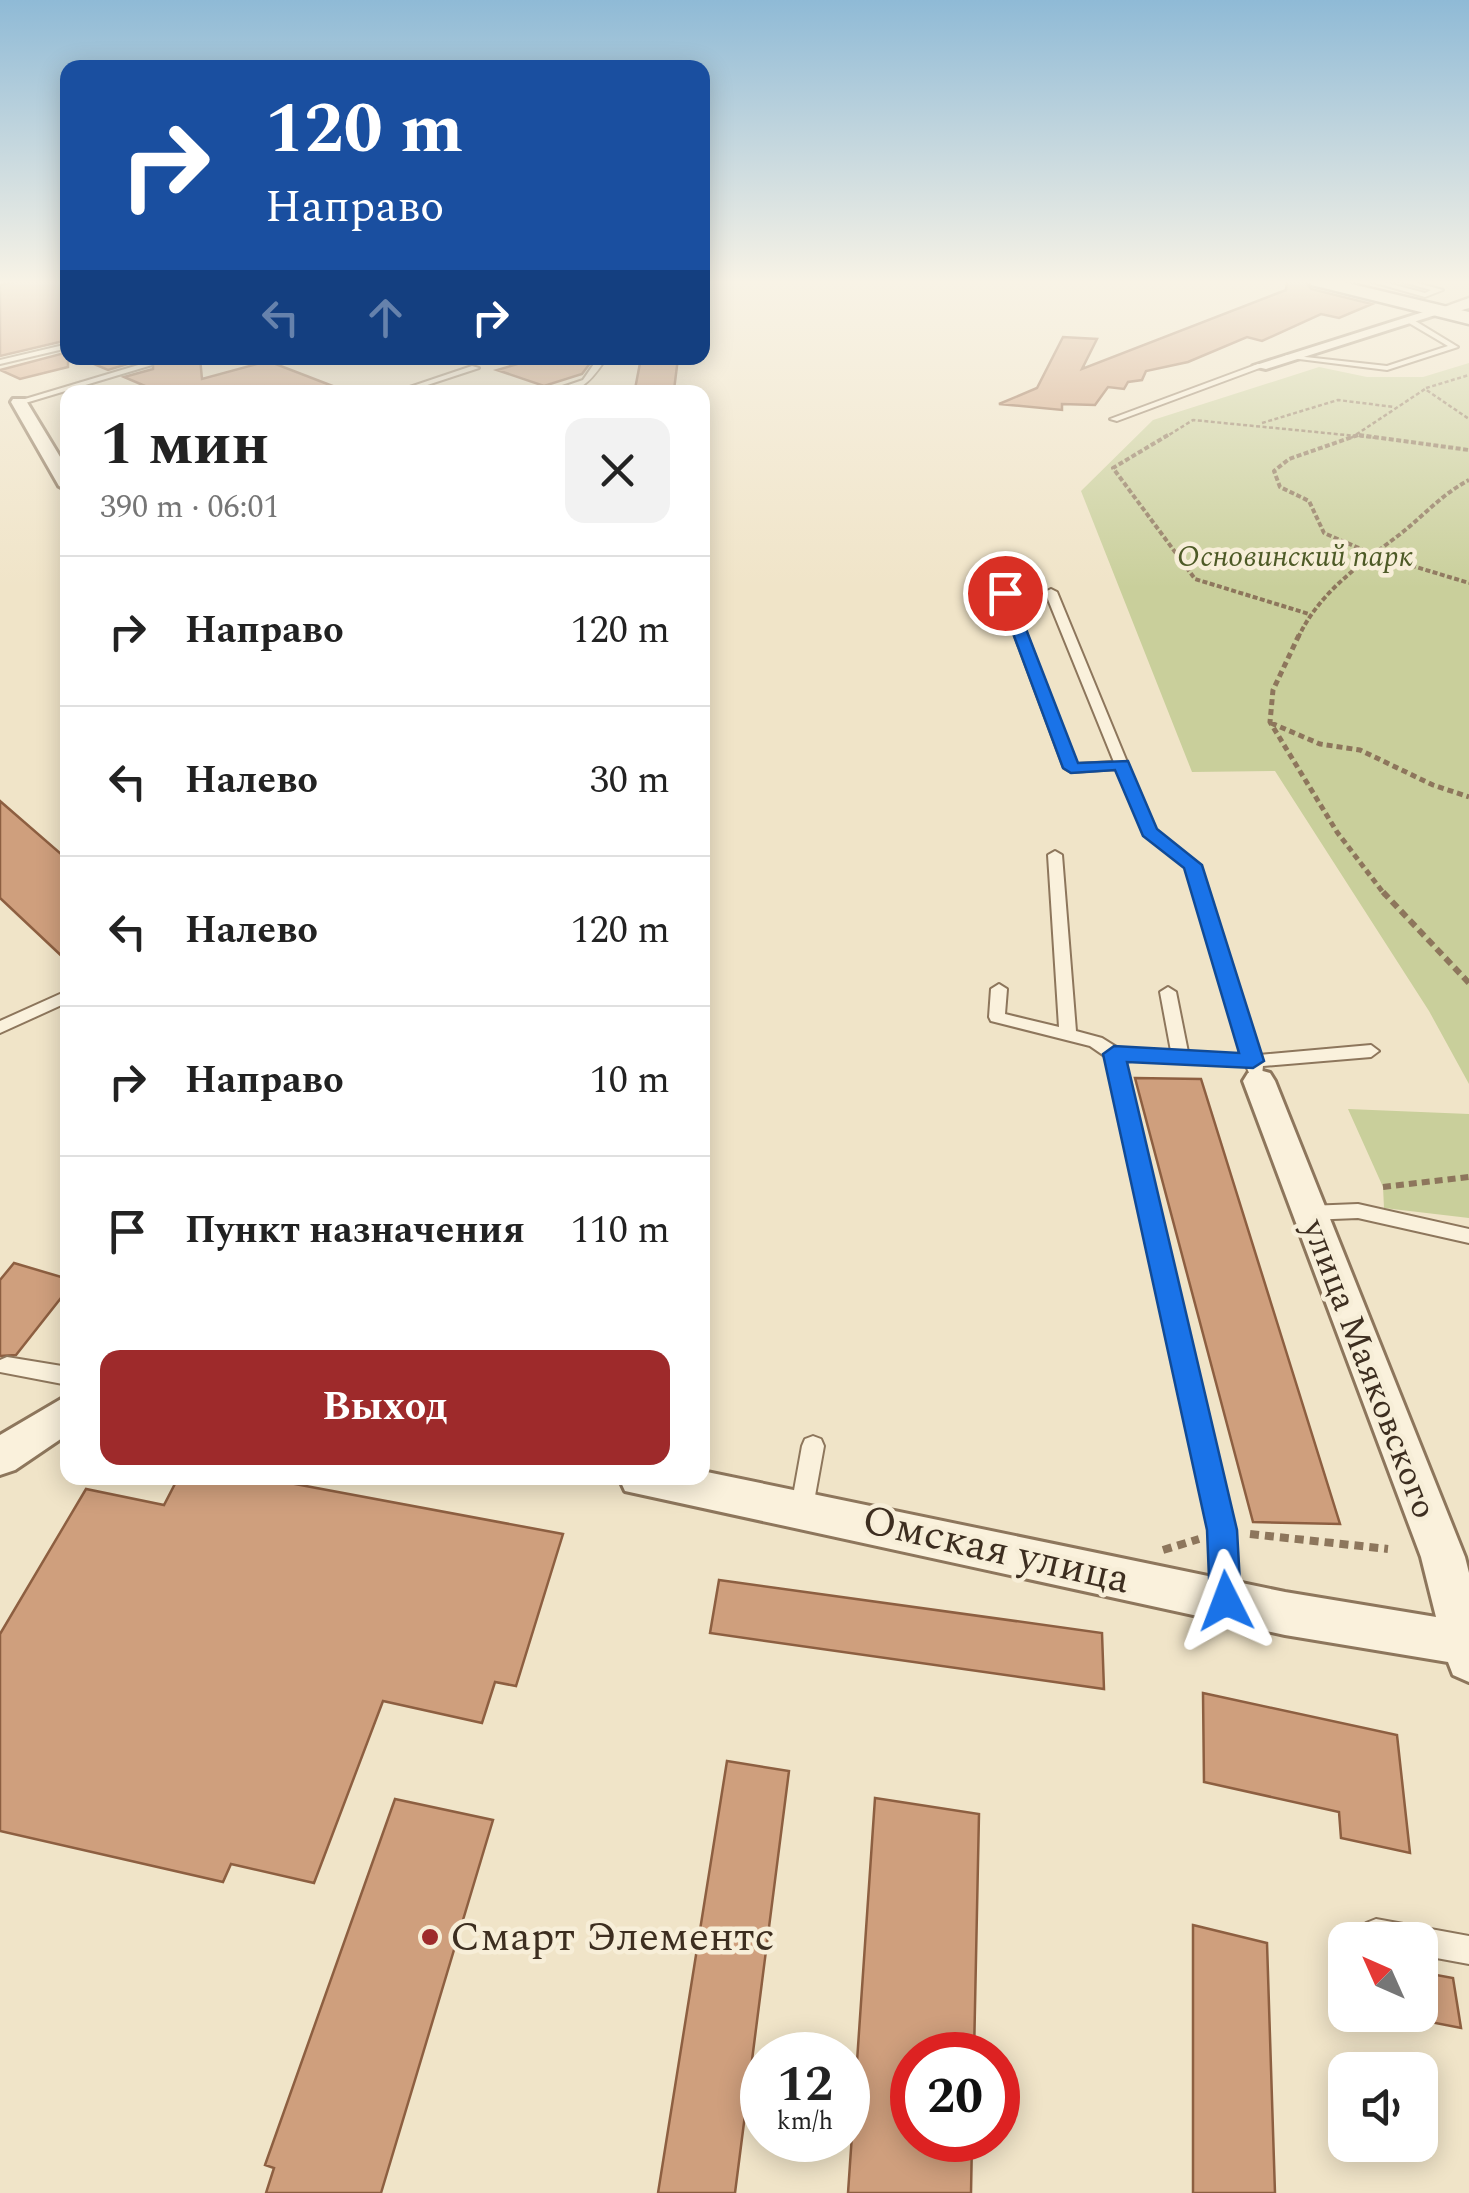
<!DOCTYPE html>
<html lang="ru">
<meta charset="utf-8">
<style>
:root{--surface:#fff;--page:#f2f2f2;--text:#222;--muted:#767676;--line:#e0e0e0;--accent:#9e2a2b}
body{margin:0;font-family:Spectral,serif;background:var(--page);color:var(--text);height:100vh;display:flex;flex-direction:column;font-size:38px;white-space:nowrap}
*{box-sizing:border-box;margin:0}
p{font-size:32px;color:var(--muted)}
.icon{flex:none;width:55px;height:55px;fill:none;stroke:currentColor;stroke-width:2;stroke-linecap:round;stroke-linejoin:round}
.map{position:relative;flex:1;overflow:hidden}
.sheet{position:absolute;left:60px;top:385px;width:650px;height:1100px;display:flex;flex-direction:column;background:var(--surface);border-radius:20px;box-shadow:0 5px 25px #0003}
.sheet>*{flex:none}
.guide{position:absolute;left:60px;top:60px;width:650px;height:305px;border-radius:20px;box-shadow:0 5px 25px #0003;background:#1a4fa0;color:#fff;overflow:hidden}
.needle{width:65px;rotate:315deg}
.controls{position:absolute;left:1328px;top:1922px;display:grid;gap:20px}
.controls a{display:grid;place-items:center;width:110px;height:110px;border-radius:20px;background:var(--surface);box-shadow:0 5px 25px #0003;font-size:50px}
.speed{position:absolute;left:740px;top:2032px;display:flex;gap:20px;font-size:50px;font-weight:700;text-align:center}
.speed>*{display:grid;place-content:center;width:130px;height:130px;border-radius:50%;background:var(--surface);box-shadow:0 5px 25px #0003;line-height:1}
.speed small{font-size:25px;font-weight:400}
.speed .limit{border:15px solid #d22;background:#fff;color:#111}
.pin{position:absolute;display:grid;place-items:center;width:85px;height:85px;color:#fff;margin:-42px;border:5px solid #fff;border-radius:50%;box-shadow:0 2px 10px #0007}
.me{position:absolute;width:110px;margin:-55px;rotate:357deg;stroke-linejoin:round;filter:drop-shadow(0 0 8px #0008)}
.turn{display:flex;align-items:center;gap:35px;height:210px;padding:0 40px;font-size:45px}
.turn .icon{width:130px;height:130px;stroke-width:2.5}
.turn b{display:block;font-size:70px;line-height:85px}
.lanes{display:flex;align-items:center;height:95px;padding:0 40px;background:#0003;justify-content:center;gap:50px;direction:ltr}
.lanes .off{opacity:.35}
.round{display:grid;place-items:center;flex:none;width:105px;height:105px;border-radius:20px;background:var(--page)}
.headline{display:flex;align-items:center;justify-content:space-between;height:170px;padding:0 40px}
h1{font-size:60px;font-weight:700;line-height:75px}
.primary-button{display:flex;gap:20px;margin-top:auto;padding:20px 40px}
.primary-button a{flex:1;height:115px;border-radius:20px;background:var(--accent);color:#fff;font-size:40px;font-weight:700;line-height:115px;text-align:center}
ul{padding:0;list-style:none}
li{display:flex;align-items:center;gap:30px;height:150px;padding:0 40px;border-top:2px solid var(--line)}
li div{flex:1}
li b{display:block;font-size:38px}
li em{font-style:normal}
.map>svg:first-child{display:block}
</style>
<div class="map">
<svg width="1469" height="2193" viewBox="0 0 1469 2193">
<rect width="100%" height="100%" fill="#f0e4c8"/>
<path fill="#c9cf9b" d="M1469,363V1084L1429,1011L1275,771L1192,772L1081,491L1153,420L1319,367L1367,377H1423Z
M1348,1109L1469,1114V1218L1384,1208L1383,1187Z"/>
<path fill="#cf9f7d" stroke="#8d5f41" stroke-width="2.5" d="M19,281H68V340L0,356V285Z
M1287,281H1305L1311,289L1372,304L1339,318L1321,314L1262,341L1247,337L1188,362L1146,371L1142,380L1128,382L1124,389L1108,387L1095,405L1062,404V410L999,404L1037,388L1063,337L1097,339L1082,369L1286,290Z
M68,352V367L20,379L0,370Z
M80,358H200L202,379L268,361L343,390L159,392L124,377L153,369V361L144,359L108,370Z
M538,358H594L582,374L544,386L497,370Z
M641,358H678L674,390L635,389Z
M0,801L68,860V962L0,898Z
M1135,1078L1201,1079L1340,1524L1253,1522Z
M14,1263L68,1279V1289L16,1355L0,1356V1280Z
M178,1478H263L563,1534L516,1686L495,1682L482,1723L383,1701L314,1883L231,1864L223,1882L0,1831V1634L86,1489L164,1505Z
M719,1580L1102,1633L1104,1689L710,1633Z
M1203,1693L1397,1735L1410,1853L1341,1838L1339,1812L1204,1782Z
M727,1761L789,1771L735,2193H658Z
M875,1798L979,1814L974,2055H912V2140H972L971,2193H848Z
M395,1799L493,1820L381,2193H266L274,2168L265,2165Z
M1193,1925L1267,1943L1275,2193H1193Z
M1420,1972L1453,1978L1461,2028L1420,2020Z"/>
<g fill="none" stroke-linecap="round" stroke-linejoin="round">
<defs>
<path id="service" d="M1369,281H1380L1425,293L1431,290L1399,281H1410L1443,290L1425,297Z
M1412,319L1458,347L1387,370L1283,357L1287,355L1387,366L1448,346L1409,323Z
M68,344V348L0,364V360Z
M598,358L605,360C589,384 579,394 548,392L583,380Z
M145,363L152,365L22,404L15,402Z
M1258,364L1265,366L1117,421L1110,419Z
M472,366L479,368L406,392H395Z
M1051,589L1057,592L1155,830L1200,865L1259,1055L1371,1045L1379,1051L1371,1057L1263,1066L1262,1075H1250L1246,1066L1124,1060L1234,1530L1238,1600L1234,1608L1226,1611L1218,1608L1214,1600L1210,1530L1106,1057L1090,1046L991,1021L989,1017L991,989L999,984L1007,989L1005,1014L1059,1027L1048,855L1055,851L1062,855L1076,1031L1102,1038L1118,1048L1171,1051L1160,992L1168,987L1176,992L1188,1052L1243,1055L1186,867L1144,835L1117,769L1071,772L1064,768L999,593L1005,590L1011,593L1076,764L1114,762L1045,592Z
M60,994L66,995V1003L0,1033V1021Z
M1358,1204L1469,1229V1243L1358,1218L1308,1220L1301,1218L1299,1213L1301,1208L1308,1206Z
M7,1357L68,1367V1385L0,1372V1360Z
M813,1436L821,1439L824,1446L813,1507L810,1514L802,1517L794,1514L791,1507L802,1446L805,1439Z
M1376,1919L1469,1936V1964L1420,1955V1940H1365L1362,1933L1366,1923Z"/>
<path id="minor" d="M1436,308L1448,311L1266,369L1253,366Z
M13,399H25L68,470V491L59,486L11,402Z
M1259,1070L1270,1073L1275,1081L1465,1557L1469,1573V1682L1453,1675L1448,1662L1285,1635L625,1491L619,1478H702V1471L1285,1592L1436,1617L1421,1557L1243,1081L1248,1073Z
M68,1395V1434L15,1470L0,1475V1435Z"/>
<path id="tertiary" d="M1469,298V308L1441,316L1433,311Z"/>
<path id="secondary" d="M1309,281H1339L1469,312V324L1312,285Z"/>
</defs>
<use href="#service" stroke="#8d765c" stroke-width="4"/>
<use href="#minor" stroke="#8d765c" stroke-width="6"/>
<use href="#tertiary" stroke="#8d765c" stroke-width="5"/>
<use href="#secondary" stroke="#6f573f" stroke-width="5"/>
<path stroke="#8d765c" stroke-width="2.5" stroke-dasharray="4 2.5" stroke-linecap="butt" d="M1426,388L1469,375
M1262,423L1338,400L1394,407
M1164,438L1193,420L1377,438
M1351,438L1425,389L1469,419"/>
<path stroke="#8d765c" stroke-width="4" stroke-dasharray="5 2.5" stroke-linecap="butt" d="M1168,435L1113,468L1195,579L1309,614
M1358,435L1289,459L1274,471L1280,487L1309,501L1324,533L1370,553L1469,583
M1359,435L1469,450
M1298,638C1318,594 1358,566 1395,538C1421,519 1440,495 1469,480"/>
<path stroke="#8d765c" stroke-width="5" stroke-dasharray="6 4" stroke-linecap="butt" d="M1299,635L1273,690L1270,722L1337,832L1385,895
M1271,723L1320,744L1360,750L1433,785L1469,797"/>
<path stroke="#8d765c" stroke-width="6" stroke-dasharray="8 5" stroke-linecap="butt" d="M1383,892L1469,983
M1383,1187L1469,1177"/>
<path stroke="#8d765c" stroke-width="8" stroke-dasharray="9 6" stroke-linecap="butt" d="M1250,1534L1388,1549
M1163,1550L1199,1539"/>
<use href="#service" fill="#faf1dc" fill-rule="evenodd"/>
<use href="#minor" fill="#faf1dc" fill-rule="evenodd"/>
<use href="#tertiary" fill="#faf1dc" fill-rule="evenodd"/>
<use href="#secondary" fill="#faf1dc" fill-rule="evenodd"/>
</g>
<linearGradient id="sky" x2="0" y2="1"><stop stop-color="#8fbad6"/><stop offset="0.48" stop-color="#f8f3e6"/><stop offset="1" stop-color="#f8f3e6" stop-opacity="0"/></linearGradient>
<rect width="1469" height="588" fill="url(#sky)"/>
<path fill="#1a73e8" stroke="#114b97" stroke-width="2.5" d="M1005,589L1012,593L1078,763L1128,761L1157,829L1202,865L1264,1061L1253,1068L1127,1062L1237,1530L1241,1601L1237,1611L1226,1616L1214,1611L1210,1601L1207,1530L1103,1054L1114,1046L1239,1053L1184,868L1143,836L1115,770L1071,773L1063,768L998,593Z"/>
<circle fill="#9e2a2b" stroke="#f7eed8" stroke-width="4" cx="430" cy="1937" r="10"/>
<g text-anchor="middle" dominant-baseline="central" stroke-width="9" stroke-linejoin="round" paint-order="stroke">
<g font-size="30" font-style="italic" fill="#4d5a26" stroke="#f7eed8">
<text x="1295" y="557">Основинский парк</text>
</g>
<g font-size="35" fill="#3d2e20" stroke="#f7eed8">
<text transform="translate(1369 1369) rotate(69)">улица Маяковского</text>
</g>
<g font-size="42" fill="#3d2e20" stroke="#f7eed8">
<text transform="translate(996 1550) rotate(13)">Омская улица</text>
</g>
<g font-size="42" fill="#3d2e20" stroke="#f7eed8" text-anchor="start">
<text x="450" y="1937">Смарт Элементс</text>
</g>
</g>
</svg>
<div class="controls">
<a><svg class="needle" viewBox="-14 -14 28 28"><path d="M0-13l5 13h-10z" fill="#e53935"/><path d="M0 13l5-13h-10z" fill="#767676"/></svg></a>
<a><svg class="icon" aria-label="sound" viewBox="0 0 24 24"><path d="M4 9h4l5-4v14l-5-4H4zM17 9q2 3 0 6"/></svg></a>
</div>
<div class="speed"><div>12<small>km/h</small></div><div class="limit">20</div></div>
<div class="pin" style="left:1005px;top:593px;background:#d93025"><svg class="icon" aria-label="arrive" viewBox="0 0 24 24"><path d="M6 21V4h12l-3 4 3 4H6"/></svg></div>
<svg class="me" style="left:1226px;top:1601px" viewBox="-20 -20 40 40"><path d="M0-17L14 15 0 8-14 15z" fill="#1a73e8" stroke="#fff" stroke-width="4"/></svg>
<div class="guide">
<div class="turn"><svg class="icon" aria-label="right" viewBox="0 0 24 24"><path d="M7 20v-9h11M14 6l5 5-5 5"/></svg><div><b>120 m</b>Направо</div></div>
<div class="lanes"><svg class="icon off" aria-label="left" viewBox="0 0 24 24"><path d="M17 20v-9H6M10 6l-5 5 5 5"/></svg><svg class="icon off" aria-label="ahead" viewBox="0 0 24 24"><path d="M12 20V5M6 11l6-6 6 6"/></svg><svg class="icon" aria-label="right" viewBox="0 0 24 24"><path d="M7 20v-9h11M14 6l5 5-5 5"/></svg></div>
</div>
<section class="sheet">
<div class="headline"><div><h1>1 мин</h1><p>390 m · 06:01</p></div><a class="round"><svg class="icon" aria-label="close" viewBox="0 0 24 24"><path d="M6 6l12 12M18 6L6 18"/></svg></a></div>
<ul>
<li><svg class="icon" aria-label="right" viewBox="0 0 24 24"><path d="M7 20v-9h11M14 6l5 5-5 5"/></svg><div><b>Направо</b></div><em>120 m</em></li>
<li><svg class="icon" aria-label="left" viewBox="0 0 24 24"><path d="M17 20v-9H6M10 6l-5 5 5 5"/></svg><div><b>Налево</b></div><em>30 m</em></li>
<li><svg class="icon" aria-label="left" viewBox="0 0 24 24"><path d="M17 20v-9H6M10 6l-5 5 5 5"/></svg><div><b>Налево</b></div><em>120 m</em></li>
<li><svg class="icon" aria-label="right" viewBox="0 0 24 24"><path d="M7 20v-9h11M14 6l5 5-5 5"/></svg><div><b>Направо</b></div><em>10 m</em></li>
<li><svg class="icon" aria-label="arrive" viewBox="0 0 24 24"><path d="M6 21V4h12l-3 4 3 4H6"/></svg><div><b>Пункт назначения</b></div><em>110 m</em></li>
</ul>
<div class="primary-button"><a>Выход</a></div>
</section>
</div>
